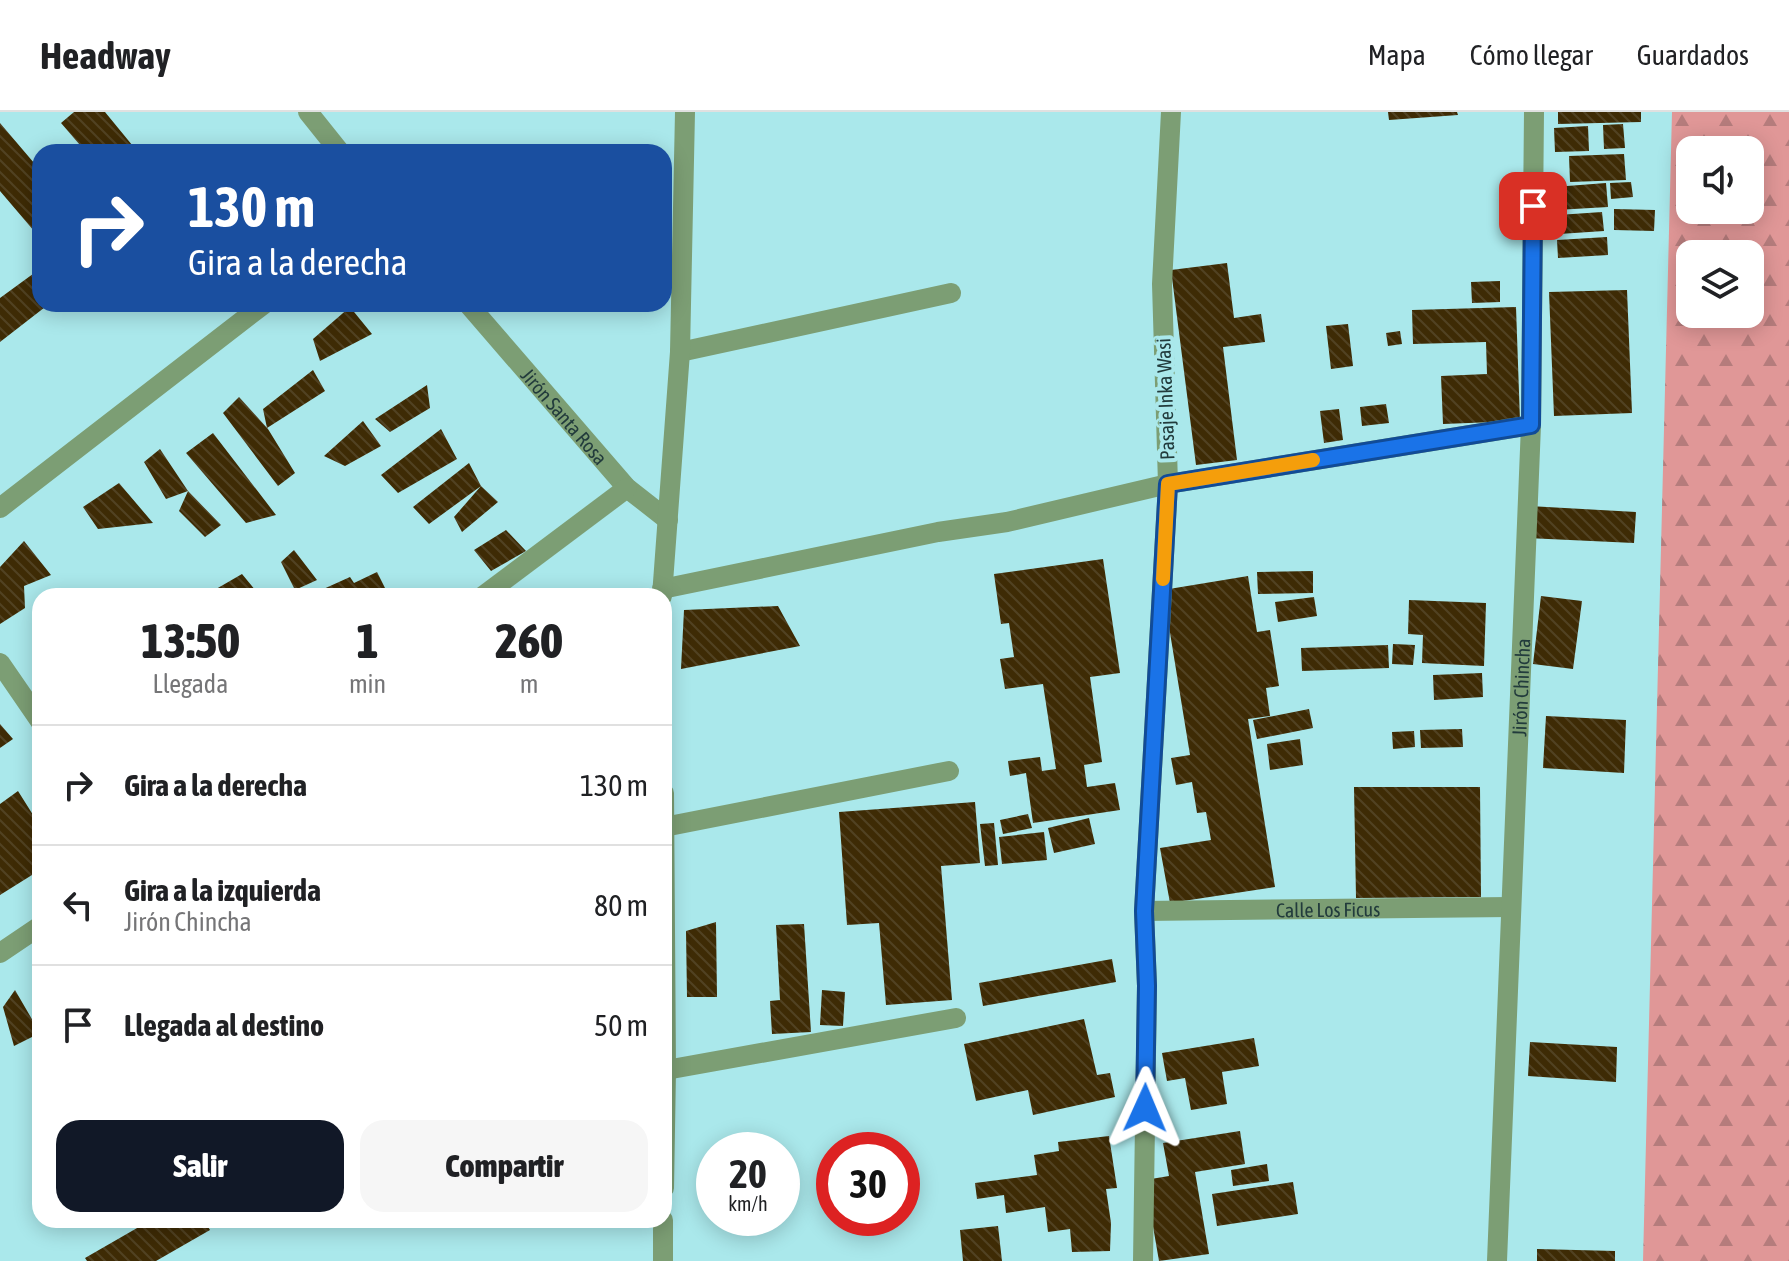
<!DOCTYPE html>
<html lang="es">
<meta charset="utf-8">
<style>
:root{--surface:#fff;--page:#f6f6f6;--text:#202124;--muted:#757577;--line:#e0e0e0;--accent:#111827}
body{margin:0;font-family:"Asap Condensed",sans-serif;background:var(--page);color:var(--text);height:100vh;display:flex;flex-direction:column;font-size:30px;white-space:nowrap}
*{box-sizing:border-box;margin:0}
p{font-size:26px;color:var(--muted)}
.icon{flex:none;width:44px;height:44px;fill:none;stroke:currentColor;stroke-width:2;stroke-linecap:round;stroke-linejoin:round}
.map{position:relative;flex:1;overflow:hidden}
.sheet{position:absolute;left:32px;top:476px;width:640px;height:640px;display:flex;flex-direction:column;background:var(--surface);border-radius:24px;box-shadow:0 4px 20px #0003}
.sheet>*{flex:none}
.top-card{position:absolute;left:32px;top:32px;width:640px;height:168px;border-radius:24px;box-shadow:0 4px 20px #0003;background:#1a4fa0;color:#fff;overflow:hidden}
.fabs{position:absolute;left:1676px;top:24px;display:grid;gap:16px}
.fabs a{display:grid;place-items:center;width:88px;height:88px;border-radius:16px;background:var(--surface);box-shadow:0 4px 20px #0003;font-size:40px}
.speed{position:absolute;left:696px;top:1020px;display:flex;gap:16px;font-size:40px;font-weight:700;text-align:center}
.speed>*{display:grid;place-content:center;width:104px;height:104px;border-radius:50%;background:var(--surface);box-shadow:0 4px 20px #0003;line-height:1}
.speed small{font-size:20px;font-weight:400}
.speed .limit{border:12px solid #d22;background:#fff;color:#111}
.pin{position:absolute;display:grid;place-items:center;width:68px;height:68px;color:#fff;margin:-34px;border-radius:16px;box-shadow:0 4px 12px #0006}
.me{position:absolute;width:88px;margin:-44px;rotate:1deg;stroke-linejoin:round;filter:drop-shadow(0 0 6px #0008)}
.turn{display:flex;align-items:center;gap:28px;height:168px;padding:0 24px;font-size:36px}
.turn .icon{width:104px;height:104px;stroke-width:2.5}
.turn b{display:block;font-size:56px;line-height:68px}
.eta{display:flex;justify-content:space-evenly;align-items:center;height:136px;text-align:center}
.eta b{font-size:48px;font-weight:800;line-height:56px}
.cta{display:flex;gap:16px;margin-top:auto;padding:16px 24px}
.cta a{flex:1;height:92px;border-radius:24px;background:var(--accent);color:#fff;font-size:32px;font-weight:800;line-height:92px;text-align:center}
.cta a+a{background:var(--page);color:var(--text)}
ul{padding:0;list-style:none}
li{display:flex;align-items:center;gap:24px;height:120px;padding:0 24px;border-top:2px solid var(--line)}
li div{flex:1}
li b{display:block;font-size:30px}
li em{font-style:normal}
header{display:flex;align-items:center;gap:48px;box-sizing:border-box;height:112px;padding:0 40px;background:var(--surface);border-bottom:2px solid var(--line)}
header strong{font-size:38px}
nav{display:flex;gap:44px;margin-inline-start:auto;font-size:28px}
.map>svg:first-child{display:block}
</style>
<header>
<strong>Headway</strong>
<nav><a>Mapa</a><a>Cómo llegar</a><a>Guardados</a></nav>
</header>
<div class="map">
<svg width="1789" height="1149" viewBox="0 0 1789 1149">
<defs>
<pattern id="forest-firs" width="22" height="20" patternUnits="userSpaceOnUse" patternTransform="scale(2)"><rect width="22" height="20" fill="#e09797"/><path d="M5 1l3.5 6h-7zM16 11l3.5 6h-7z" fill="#b57c7c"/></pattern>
<pattern id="building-back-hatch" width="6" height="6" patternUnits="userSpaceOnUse" patternTransform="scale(2)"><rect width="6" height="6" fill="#3e2b05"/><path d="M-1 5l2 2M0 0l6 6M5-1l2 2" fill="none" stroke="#514222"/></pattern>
</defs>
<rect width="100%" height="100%" fill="#aae8eb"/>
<path fill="url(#forest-firs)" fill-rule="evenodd" d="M1672,0H1789V1149H1643ZM1690,38H1750V98H1690ZM1690,142H1750V202H1690Z"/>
<path fill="url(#building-back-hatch)" d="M74,0H105L137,39L135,40H86L61,11Z
M1388,0H1457L1458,3L1389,8Z
M1558,0H1641V10L1558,12Z
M0,11L40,58V126L0,79Z
M1623,12L1625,36L1604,37L1603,13Z
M1588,14L1589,39L1555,40L1554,16Z
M1624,42L1626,68L1570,70L1569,44Z
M1631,70L1633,85L1611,87L1610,71Z
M1606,71L1608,95L1556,98L1554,75Z
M1614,97L1655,98L1654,119L1614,118Z
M1602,100L1604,119L1559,122L1558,103Z
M1607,125L1608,143L1558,146L1557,128Z
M1227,151L1234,206L1261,202L1265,230L1223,235L1237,348L1196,353L1171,158Z
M37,159L40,161V192H49L0,230V186Z
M1500,169V190L1472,191L1471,170Z
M1627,178L1632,301L1554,304L1549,180Z
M350,195L372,222L320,249L313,227Z
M1516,195L1520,309L1443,312L1441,264L1487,262L1486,230L1413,232L1412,198Z
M1348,212L1353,254L1331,257L1326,214Z
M1400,219L1402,232L1388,234L1386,221Z
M313,258L325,279L267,316L263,297Z
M427,273L430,296L390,320L375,307Z
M239,285L268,317L295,361L278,374L223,301Z
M1386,292L1389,311L1362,314L1360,295Z
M1339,297L1343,328L1324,331L1320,299Z
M363,309L381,334L345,354L324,344Z
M441,317L457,347L398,381L381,363Z
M213,321L276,403L246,411L186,341Z
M160,337L188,379L166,387L144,350Z
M469,351L481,374L498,390L462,420L454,405L481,374L429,412L413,395Z
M119,371L153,411L98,417L83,395Z
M188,379L221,413L205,425L179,399Z
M1529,394L1636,400L1634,431L1527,426Z
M506,418L526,439L491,459L474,438Z
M24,429L51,463L24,474L25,496L0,512V455Z
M294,438L317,468L295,478L301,484H280L295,478L281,450Z
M1103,447L1120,561L1090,565L1102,650L1084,653L1087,675L1115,671L1120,698L1033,711L1026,661L1010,664L1008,649L1040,645L1042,659L1056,657L1043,572L1005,577L1000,547L1014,545L1009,511L1001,512L994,462Z
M1313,459V481L1258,482L1257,460Z
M377,460L389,484H322L319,479L350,465L354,471Z
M242,462L260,484H204Z
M1248,464L1257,520L1270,518L1279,574L1266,576L1270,604L1248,607L1275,775L1170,791L1160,736L1211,728L1206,700L1197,701L1192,670L1176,673L1171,646L1190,643L1163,478Z
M1541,484L1582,489L1573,557L1533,552Z
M1314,485L1317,504L1278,510L1275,490Z
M1409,488L1486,491L1484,554L1422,551L1423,523L1408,522Z
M778,494L800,534L681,557L684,498Z
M1393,532L1415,533L1413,553L1392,552Z
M1388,533L1389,556L1302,559L1301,536Z
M1482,561L1483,585L1434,588L1433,563Z
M1309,597L1313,616L1257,627L1253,608Z
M1546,604L1626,608L1624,661L1543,656Z
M0,612L13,627L0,636Z
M1462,617L1463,635L1421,636L1420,618Z
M1414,619L1415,635L1393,637L1392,620Z
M1300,627L1303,653L1270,658L1267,632Z
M1354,675H1480L1481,785L1356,786Z
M18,679L40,714V758L0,783V692Z
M975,690L980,751L941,754L952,888L886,893L879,811L847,813L839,700Z
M1028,702L1032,716L1003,722L1000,708Z
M1089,706L1095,732L1054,741L1048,716Z
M994,711L998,753L985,754L980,712Z
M1044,720L1047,748L1002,752L999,725Z
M716,810L717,885H687L686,819Z
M804,812L811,920L772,922L770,889L780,888L776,813Z
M1112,847L1116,870L983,894L979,871Z
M15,878L40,921L14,934L3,895Z
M822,878L845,880L843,914L820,913Z
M1084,907L1097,963L1110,961L1115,985L1033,1003L1028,978L976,989L964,932Z
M1254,926L1259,954L1222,960L1227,992L1191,998L1185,966L1167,969L1162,941Z
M1530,930L1617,935L1616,970L1528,964Z
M1240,1019L1245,1052L1195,1060L1209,1142L1159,1149L1145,1068L1169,1064L1163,1031Z
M1109,1024L1117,1076L1106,1077L1111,1111L1110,1139L1072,1140L1070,1117L1048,1120L1045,1095L1006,1101L1004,1083L977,1087L975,1071L1037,1063L1034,1043L1059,1039L1058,1030Z
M1267,1052L1269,1069L1233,1074L1231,1058Z
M1293,1070L1298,1102L1217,1114L1212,1082Z
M151,1108H204L210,1118L156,1149H87L85,1146Z
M998,1114L1002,1149H963L960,1118Z
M1537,1137L1615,1139V1149H1537Z"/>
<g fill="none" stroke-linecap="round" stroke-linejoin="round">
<g stroke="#7c9e74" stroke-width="20">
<path d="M308,0L340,40"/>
<path id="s1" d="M468,192L627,376L668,408"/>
<path d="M680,240L951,181"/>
<path d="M0,396L264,192"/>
<path d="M662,477L938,420L1007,410L1168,372L1531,313"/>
<path d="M483,484L627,376"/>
<path d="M662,484L680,240L685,0"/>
<path d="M0,551L40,609"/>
<path d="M664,681L666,958L664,1076"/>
<path d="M664,715L949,659"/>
<path id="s2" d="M1144,799L1510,795"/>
<path d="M0,841L40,814"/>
<path d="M666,958L956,906"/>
<path d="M663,1149V1108"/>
<path d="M1143,1149L1147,874L1144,799L1168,372L1162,172L1171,0"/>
<path id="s3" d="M1497,1149L1531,313L1534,0"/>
</g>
</g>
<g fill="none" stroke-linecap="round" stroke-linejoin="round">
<defs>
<path id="route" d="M1145,996L1147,874L1144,799L1168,372L1531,313L1533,94"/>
</defs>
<use href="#route" stroke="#114b97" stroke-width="20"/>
<use href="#route" stroke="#1a73e8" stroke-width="14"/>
<path stroke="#f59e0b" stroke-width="14" d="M1163,467L1168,372L1313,348"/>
</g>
<g text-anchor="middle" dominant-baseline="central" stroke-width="8" stroke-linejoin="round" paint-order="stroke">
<g font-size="20" fill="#223b3c" stroke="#aae8eb">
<text transform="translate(1165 287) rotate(-92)">Pasaje Inka Wasi</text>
<text stroke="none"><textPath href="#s1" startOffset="148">Jirón Santa Rosa</textPath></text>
<text stroke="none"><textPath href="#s3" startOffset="574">Jirón Chincha</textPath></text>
<text stroke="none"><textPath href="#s2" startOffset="184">Calle Los Ficus</textPath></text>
</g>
</g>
</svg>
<div class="fabs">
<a><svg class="icon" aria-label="sound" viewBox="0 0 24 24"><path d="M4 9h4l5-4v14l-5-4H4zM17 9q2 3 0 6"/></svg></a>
<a><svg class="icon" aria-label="layers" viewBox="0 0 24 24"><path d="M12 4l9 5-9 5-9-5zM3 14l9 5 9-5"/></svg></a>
</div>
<div class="speed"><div>20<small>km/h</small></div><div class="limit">30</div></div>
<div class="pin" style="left:1533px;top:94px;background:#d93025"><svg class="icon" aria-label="arrive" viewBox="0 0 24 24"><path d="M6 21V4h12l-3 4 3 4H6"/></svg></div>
<svg class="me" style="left:1145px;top:996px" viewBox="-20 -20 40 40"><path d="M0-17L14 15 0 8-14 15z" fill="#1a73e8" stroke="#fff" stroke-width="4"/></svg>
<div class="top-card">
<div class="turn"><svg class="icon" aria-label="right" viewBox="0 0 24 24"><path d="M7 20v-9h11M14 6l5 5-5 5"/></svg><div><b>130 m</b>Gira a la derecha</div></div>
</div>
<section class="sheet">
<div class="eta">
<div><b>13:50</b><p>Llegada</p></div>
<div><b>1</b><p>min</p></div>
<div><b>260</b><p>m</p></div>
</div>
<ul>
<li><svg class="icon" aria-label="right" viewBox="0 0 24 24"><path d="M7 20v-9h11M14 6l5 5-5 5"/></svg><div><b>Gira a la derecha</b></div><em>130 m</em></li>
<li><svg class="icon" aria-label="left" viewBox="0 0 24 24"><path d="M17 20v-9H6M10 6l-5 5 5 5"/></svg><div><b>Gira a la izquierda</b><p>Jirón Chincha</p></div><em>80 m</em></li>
<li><svg class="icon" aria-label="arrive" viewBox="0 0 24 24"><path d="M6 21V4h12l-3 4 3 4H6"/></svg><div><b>Llegada al destino</b></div><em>50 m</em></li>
</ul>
<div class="cta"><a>Salir</a><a>Compartir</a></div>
</section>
</div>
